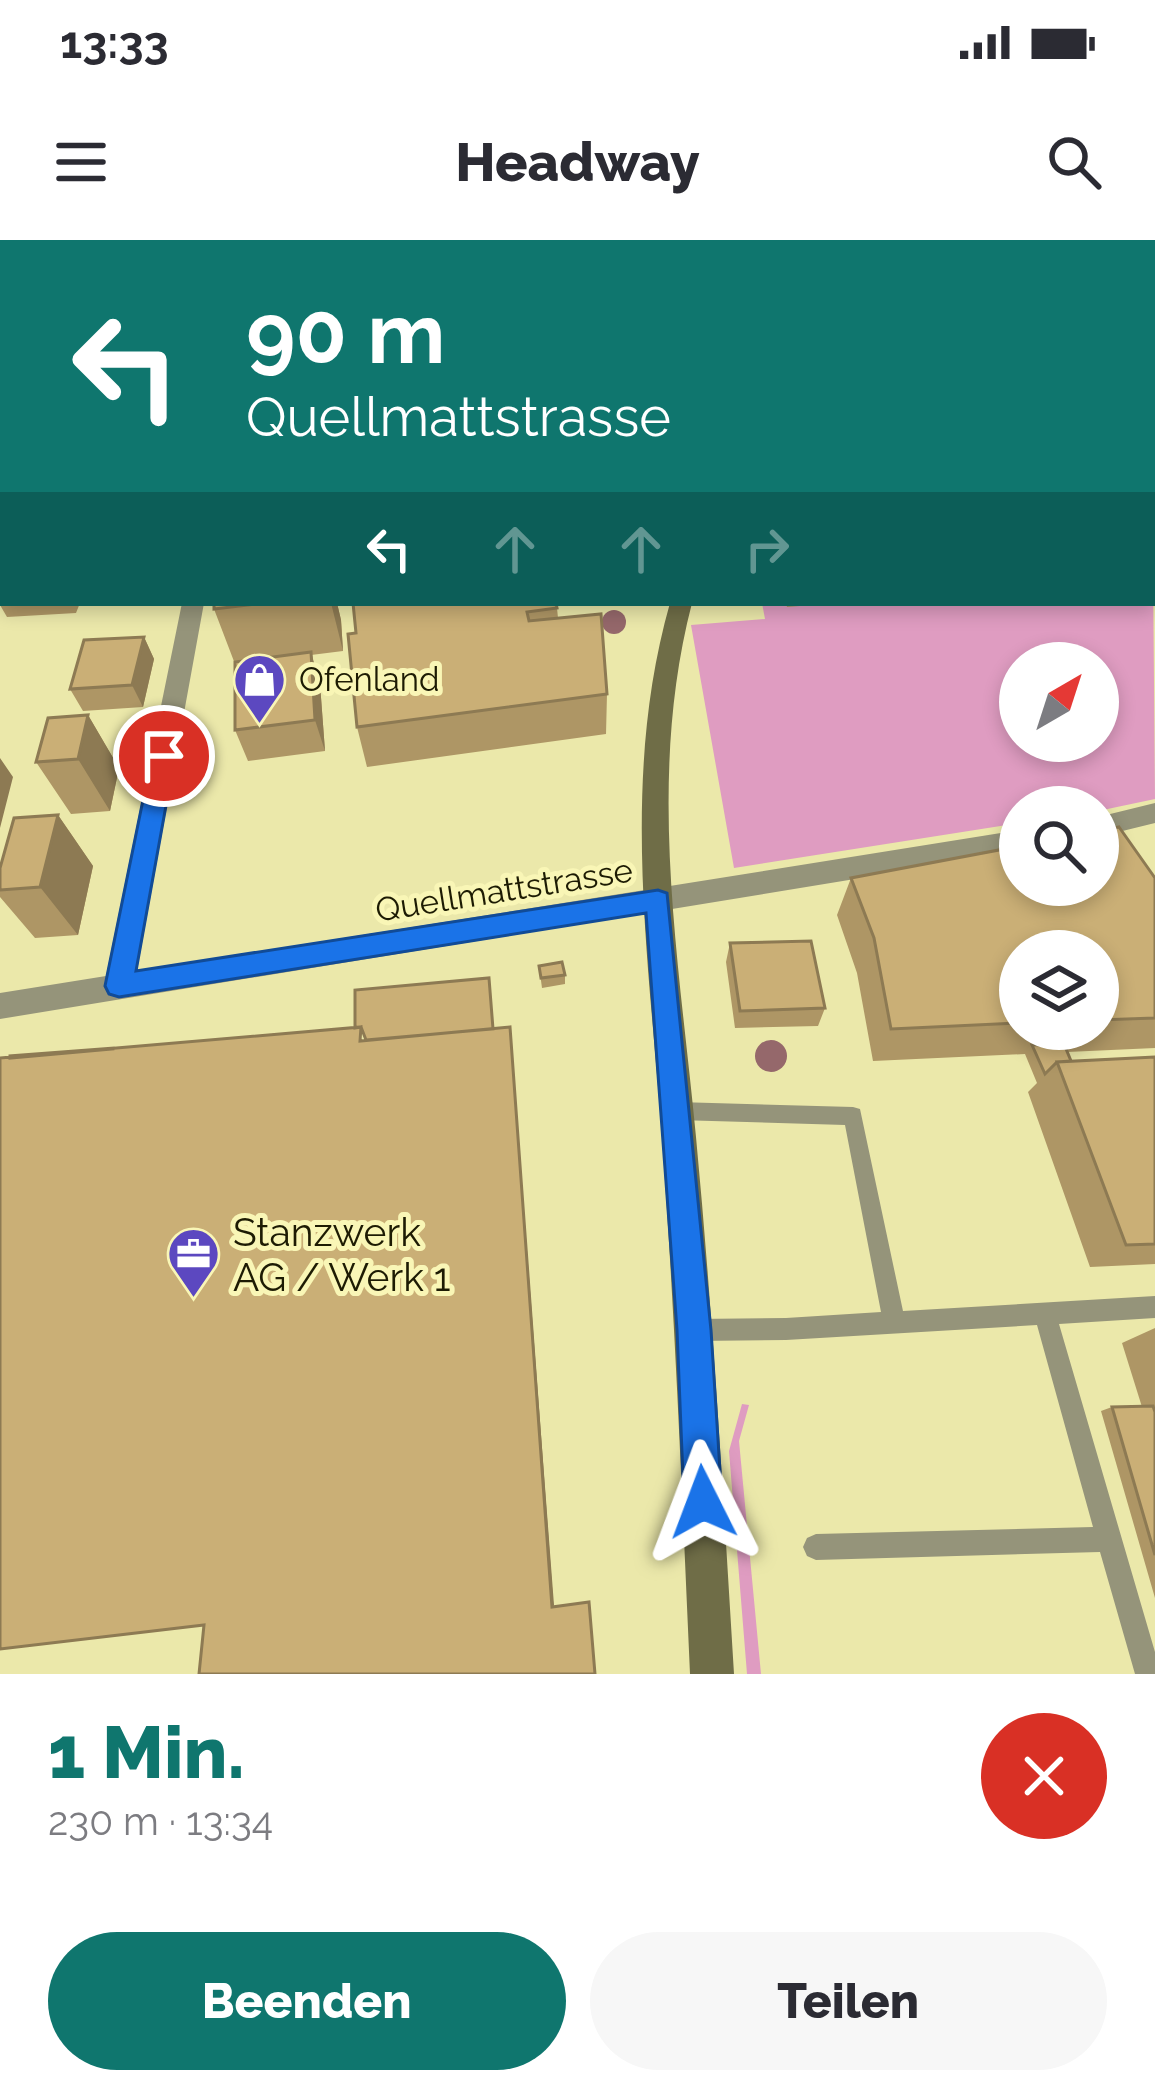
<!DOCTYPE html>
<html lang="de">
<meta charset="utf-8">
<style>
:root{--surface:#fff;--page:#f7f7f7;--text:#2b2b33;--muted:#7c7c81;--accent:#0f766e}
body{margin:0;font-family:Raleway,sans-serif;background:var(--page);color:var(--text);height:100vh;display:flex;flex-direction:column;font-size:45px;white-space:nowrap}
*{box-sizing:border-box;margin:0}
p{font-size:39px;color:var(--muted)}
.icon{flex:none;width:66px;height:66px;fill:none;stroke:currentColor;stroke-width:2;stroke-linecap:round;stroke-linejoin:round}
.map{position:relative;height:1434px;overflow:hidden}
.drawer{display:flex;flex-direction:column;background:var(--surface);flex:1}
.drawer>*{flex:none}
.guide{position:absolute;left:0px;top:0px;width:1155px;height:366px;box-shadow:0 6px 18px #0003;background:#0f766e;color:#fff;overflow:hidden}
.needle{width:78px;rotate:39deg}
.controls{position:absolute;left:999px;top:402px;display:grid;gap:24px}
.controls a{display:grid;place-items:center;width:120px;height:120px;border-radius:50%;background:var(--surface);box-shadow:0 6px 18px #0003;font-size:60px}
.pin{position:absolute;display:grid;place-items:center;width:102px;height:102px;color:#fff;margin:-51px;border:6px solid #fff;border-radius:50%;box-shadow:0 3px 12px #0007}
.me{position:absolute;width:132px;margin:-66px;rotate:357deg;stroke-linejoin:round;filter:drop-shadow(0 0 9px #0008)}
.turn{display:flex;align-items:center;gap:42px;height:252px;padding:0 48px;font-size:54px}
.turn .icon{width:156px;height:156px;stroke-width:2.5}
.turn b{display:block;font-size:84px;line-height:102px}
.lanes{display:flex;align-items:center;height:114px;padding:0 48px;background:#0003;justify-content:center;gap:60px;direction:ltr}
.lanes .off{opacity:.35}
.round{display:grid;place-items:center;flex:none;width:126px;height:126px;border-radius:63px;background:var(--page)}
.overview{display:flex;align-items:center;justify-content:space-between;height:204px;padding:0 48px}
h1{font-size:72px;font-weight:800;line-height:90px;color:var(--accent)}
.cta{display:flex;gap:24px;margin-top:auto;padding:24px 48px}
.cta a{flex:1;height:138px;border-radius:72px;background:var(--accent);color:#fff;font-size:48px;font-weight:800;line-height:138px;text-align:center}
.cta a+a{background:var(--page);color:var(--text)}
.status{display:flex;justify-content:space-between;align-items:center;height:84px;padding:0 60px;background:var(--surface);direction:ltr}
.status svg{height:33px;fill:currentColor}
header{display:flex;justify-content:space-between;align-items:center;height:156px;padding:0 48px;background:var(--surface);font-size:54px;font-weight:800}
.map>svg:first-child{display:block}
</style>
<div class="status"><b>13:33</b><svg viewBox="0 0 49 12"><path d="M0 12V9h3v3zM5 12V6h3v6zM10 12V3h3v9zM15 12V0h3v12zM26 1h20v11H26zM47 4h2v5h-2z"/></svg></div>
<header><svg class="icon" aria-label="menu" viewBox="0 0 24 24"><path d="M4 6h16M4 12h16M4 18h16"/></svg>Headway<svg class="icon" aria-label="search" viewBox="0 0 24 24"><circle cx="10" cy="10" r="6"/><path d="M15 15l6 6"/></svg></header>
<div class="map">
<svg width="1155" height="1434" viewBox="0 0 1155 1434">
<rect width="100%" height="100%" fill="#ebe8aa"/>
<path fill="#df9cc1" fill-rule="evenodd" d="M1152,209L1155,559L1098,571V567H1020V583L734,628L691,385L765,379L762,363H1152ZM1020,423H1098V501H1020Z
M742,1164L749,1165L739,1201L761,1434H747L729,1211Z"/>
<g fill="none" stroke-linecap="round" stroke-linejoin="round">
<path stroke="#827f55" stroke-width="4.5" stroke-dasharray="3 3" stroke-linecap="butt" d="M512,3L529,0
M672,3L683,0
M949,3L954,0"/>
<path fill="#95947a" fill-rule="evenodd" d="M677,862L853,867L860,869L903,1071L1155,1056V1078L1059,1084L1155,1412V1434H1135L1100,1312L816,1320L807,1316L803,1307L807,1298L816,1294L1093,1287L1037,1085L786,1100L694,1101L686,1098L683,1090L686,1082L694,1079L786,1078L881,1072L845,885L677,880L670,878L667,871L670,864Z"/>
<path fill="#95947a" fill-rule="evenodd" d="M841,0H905L907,3H839Z
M1152,7H1155V17H1152Z
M1152,113H1155V123H1152Z
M0,321H3V335H0Z
M182,363H204L137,731L1020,590V612L0,779V753L106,736Z
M1155,563V583L1098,597V577Z"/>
<path fill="#6f6d47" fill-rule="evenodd" d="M825,0H842L844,3H827Z
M670,363H692C646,540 679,718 696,897C713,1076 723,1255 734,1434H690C682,1255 675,1076 662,897C649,717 620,539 670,363Z"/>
<defs>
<path id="rail" d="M695,3L706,0"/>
</defs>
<use href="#rail" stroke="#64613c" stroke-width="9"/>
<use href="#rail" stroke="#f9f6b6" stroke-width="6" stroke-dasharray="16" stroke-linecap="butt"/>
</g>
<g fill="#95686b">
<circle cx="614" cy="382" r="12"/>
<circle cx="771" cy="816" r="16"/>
</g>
<path fill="#ae9665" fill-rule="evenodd" d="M715,0H794V3H715Z
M1155,53V86L1152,83V59Z
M0,111H3V133H0Z
M1152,147H1155V195H1152Z
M3,330V363H80L76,373L7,377L0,365V338Z
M214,363H337L341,380L343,411L311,415L320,444L325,511L248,521L235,490V424L214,369Z
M786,363H839L787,367Z
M557,368L558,378L607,454L606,494L367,527L357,487L356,393Z
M144,397L154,419L143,467L83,471L70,449Z
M88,475L119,528L110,571L71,574L36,522Z
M58,575L93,626L78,695L35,698L0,657V628Z
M851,638H1155V808L1067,812L1071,821L1155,817V1024L1090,1027L1028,852L1037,843L1025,814L873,821L857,733L837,675ZM1020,711H1098V789H1020Z
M730,703L825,768L818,786L735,788L726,722Z
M539,726L565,735V744L542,748Z
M1155,1088V1358L1101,1171L1112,1167H1142L1122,1103Z"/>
<path fill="#8d7a53" d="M617,0H655L643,3H617Z
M740,0H794V3H740Z
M3,14V98L0,102V18Z
M3,153V196L0,191V158Z
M0,193L3,199V274L0,282Z
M331,363H337L341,380L343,411Z
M144,397L154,419L143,467L132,445Z
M311,412L320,444L325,511L315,480Z
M88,475L119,528L110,571L78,519Z
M0,518L13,537L0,588Z
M58,575L93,626L78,695L40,647Z
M510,787L554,1365L552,1367Z"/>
<path fill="#caaf76" stroke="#8d7a53" stroke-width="3" d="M123,0H170L169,3H120Z
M890,0H923L924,3H892Z
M1120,0L1122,3H1087L1085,1Z
M3,93V111H0V97Z
M1152,147H1155V173H1152Z
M3,330V354H0V338Z
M214,363H265L214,369Z
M353,363H556L557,368L527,372L529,381L601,374L607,454L357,487L348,394L356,393Z
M144,397L132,445L70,449L84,400Z
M311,412L315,480L235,490V422Z
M88,475L78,519L36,522L48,478Z
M58,575L40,647L0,650V628L14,578Z
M1119,587L1155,638V778L1098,780V711H1020V783L891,789L874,698L851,638L1020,606V645H1098V591Z
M811,701L825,768L740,771L730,703Z
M562,722L565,735L541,738L539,726Z
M489,738L493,789L366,800L361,787L355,788V750Z
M361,787L360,801L510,787L552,1367L589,1362L595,1434H199L204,1385L0,1409V818Z
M1064,804L1071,821L1057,822L1045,834L1032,805Z
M113,808V809L10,818V816Z
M1155,817V1004L1126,1005L1057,822Z
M1153,1166L1155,1172V1315L1112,1167Z"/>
<path fill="#1a73e8" stroke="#114b97" stroke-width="3" d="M164,507L175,516L136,731L658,650L667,653L711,1090L722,1262L716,1275L703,1281L690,1275L684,1262L677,1090L646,673L119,757L109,754L105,746L152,516Z"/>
<defs>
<symbol id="shop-pin" viewBox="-11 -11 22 30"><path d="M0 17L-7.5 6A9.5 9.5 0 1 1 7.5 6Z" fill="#5c48c0" stroke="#f9f6b6"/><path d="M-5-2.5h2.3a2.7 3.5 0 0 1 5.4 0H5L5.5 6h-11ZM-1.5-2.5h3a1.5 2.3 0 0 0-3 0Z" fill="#fff"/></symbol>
<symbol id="office-pin" viewBox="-11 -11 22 30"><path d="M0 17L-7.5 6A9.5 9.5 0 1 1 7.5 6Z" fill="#5c48c0" stroke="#f9f6b6"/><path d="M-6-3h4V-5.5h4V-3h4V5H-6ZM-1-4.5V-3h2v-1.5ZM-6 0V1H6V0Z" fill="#fff"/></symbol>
</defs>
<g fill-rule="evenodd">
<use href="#shop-pin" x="230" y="410" width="59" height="81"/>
<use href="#office-pin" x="164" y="984" width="59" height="81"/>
</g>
<g text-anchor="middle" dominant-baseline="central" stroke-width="10" stroke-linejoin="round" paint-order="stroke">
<g font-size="33" fill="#1d1b03" stroke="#f9f6b6" text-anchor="start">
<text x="299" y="439">Ofenland</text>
</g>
<g font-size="33" fill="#1d1b03" stroke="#f9f6b6">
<text transform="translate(504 650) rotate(-9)">Quellmattstrasse</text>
</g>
<g font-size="39" fill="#1d1b03" stroke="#f9f6b6" text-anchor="start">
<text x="233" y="992">Stanzwerk<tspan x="233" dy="45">AG / Werk 1</tspan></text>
</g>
</g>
</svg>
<div class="controls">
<a><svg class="needle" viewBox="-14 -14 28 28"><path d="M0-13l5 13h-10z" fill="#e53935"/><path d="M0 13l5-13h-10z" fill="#7c7c81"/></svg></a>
<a><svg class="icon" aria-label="search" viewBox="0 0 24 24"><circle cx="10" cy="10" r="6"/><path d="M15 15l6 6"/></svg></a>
<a><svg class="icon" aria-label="layers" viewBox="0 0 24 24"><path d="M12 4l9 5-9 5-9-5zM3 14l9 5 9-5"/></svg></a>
</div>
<div class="pin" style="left:164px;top:516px;background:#d93025"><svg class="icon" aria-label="arrive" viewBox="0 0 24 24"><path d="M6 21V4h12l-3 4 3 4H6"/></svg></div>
<svg class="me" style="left:703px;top:1262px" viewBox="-20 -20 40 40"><path d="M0-17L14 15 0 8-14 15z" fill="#1a73e8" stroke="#fff" stroke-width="4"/></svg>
<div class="guide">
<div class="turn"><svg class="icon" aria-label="left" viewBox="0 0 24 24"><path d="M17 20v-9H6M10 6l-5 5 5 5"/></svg><div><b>90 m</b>Quellmattstrasse</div></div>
<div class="lanes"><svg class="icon" aria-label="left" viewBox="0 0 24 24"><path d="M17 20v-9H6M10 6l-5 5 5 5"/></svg><svg class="icon off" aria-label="ahead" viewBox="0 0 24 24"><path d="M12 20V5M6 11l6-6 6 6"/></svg><svg class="icon off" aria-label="ahead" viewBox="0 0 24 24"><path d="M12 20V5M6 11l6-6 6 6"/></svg><svg class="icon off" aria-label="right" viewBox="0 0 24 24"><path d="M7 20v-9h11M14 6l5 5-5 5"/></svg></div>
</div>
</div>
<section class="drawer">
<div class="overview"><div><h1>1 Min.</h1><p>230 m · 13:34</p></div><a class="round" style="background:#d93025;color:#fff"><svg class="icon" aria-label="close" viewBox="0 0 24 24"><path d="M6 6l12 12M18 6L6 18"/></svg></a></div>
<div class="cta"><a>Beenden</a><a>Teilen</a></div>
</section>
